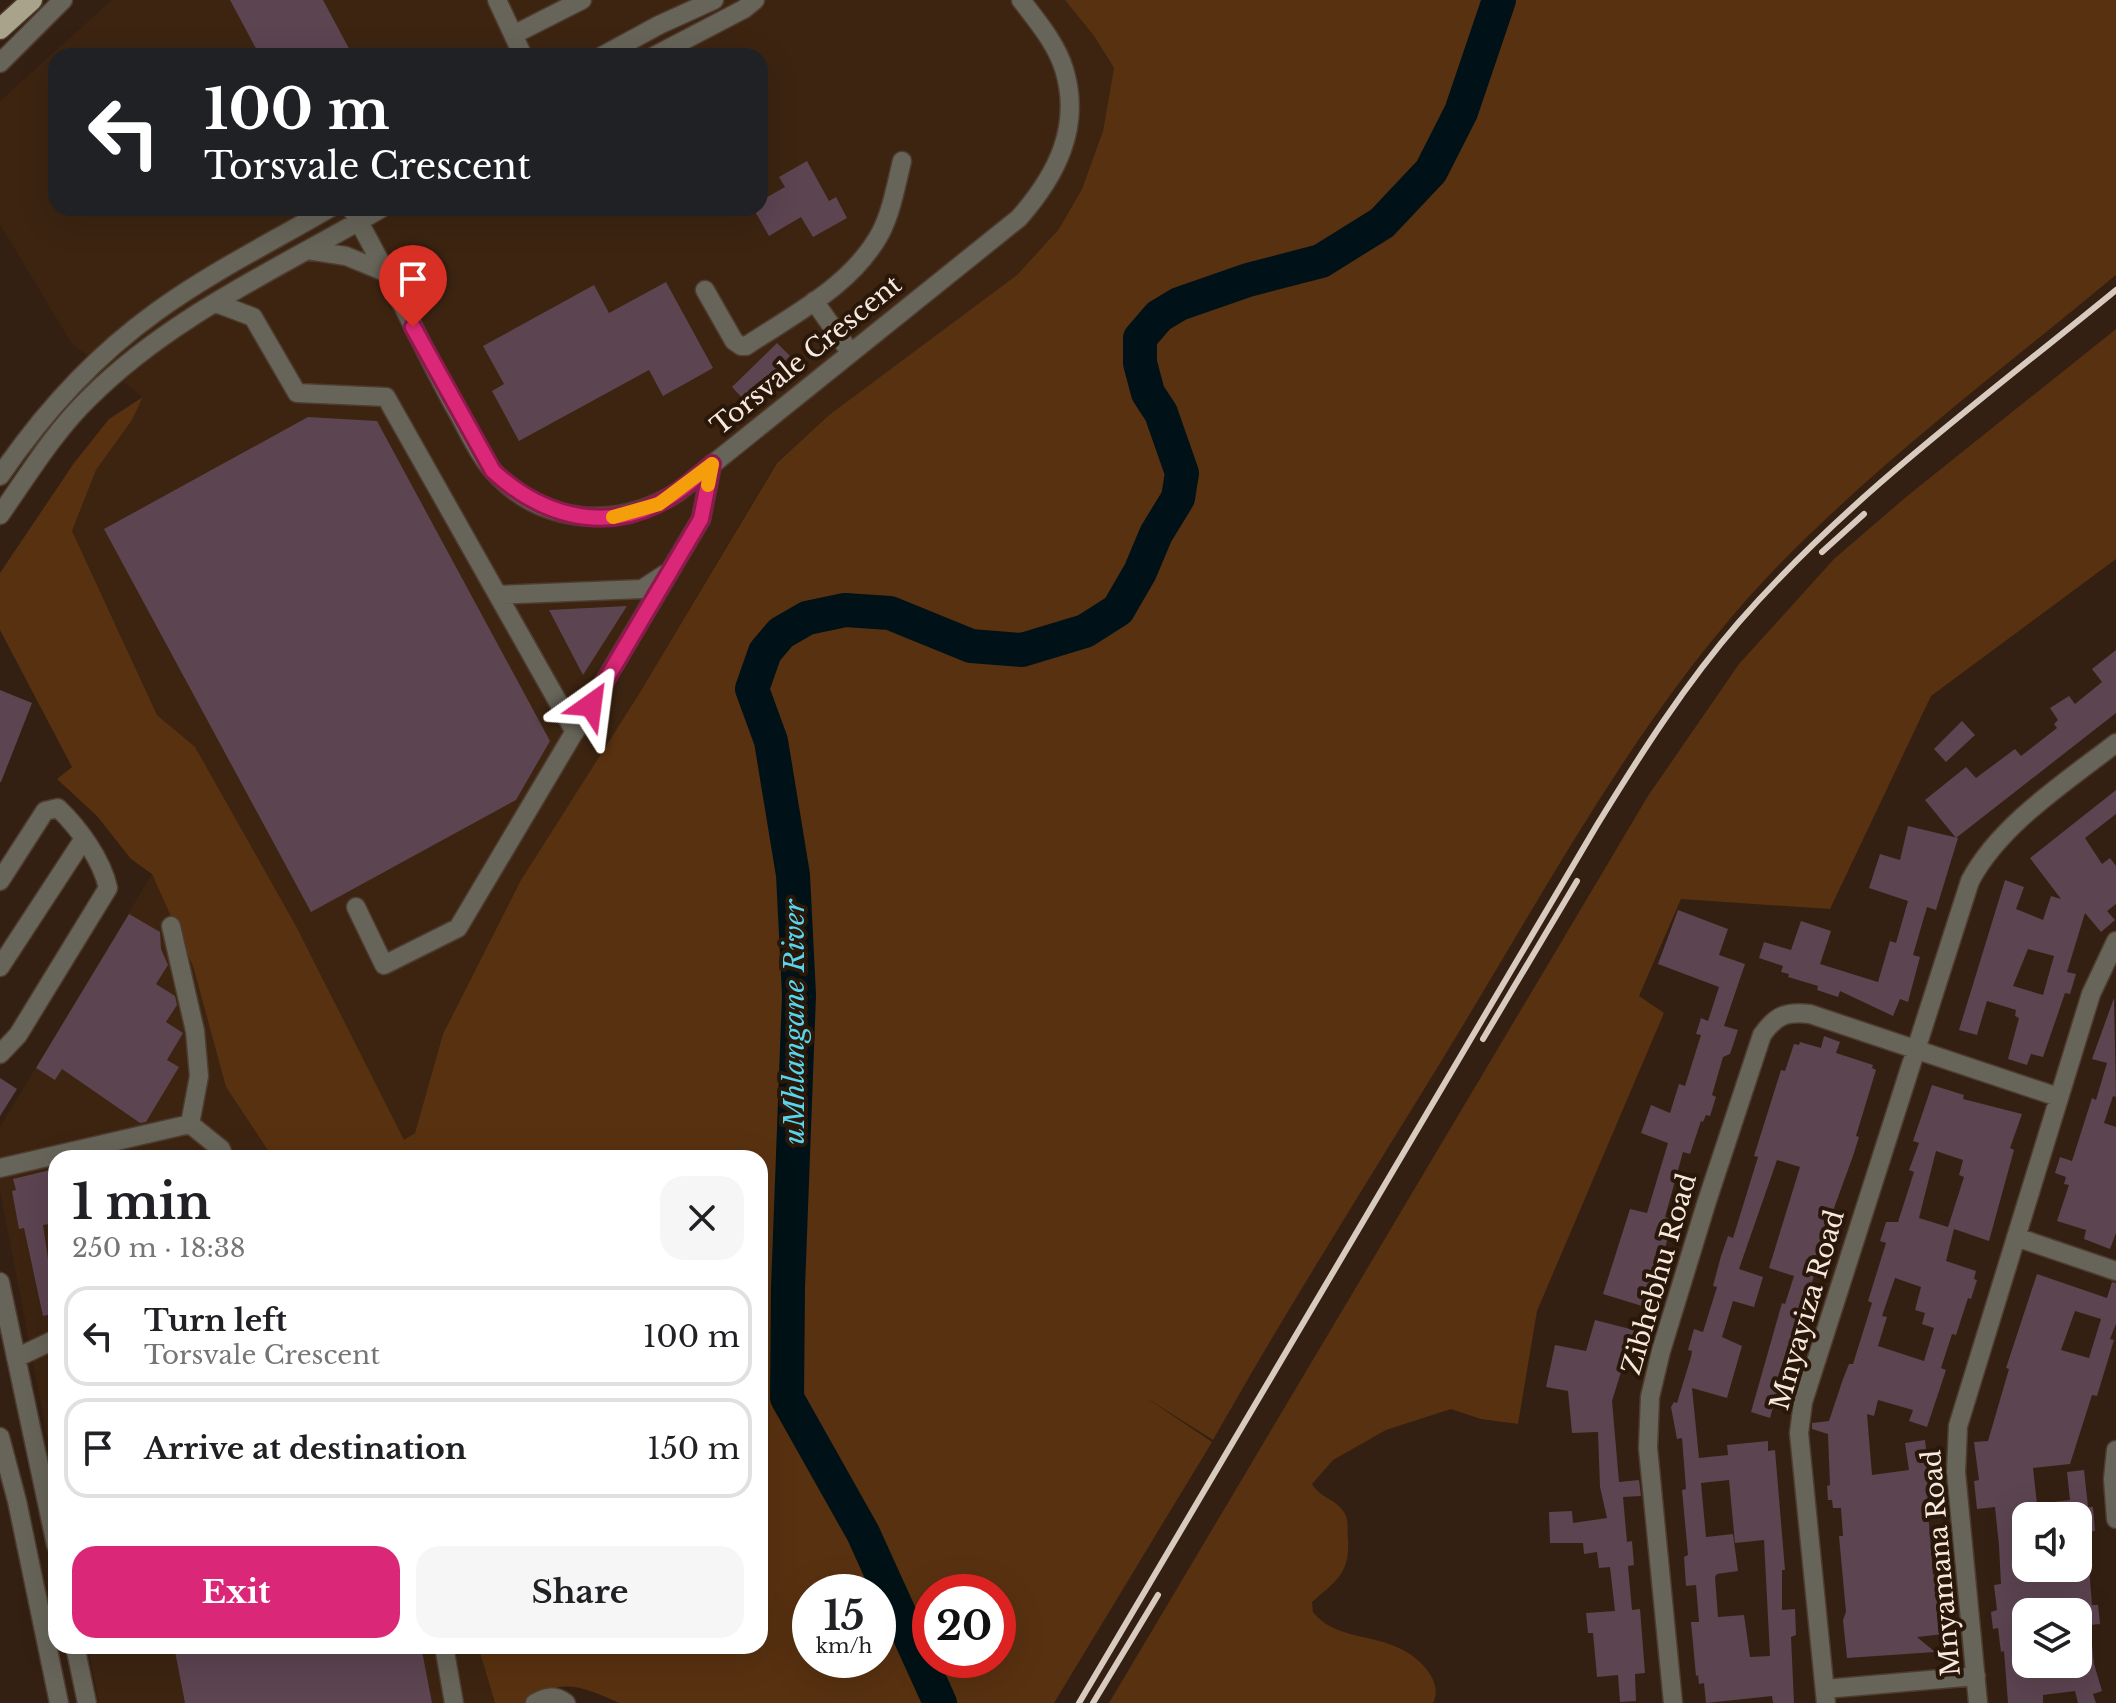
<!DOCTYPE html>
<meta charset="utf-8">
<style>
:root{--surface:#fff;--page:#f6f6f6;--text:#202124;--muted:#757577;--line:#e0e0e0;--accent:#db2777}
body{margin:0;font-family:"Libre Baskerville",serif;background:var(--page);color:var(--text);height:100vh;display:flex;flex-direction:column;font-size:30px;white-space:nowrap}
*{box-sizing:border-box;margin:0}
p{font-size:26px;color:var(--muted)}
.icon{flex:none;width:44px;height:44px;fill:none;stroke:currentColor;stroke-width:2;stroke-linecap:round;stroke-linejoin:round}
.map{position:relative;flex:1;overflow:hidden}
.sheet{position:absolute;left:48px;top:1150px;width:720px;height:504px;display:flex;flex-direction:column;background:var(--surface);border-radius:24px;box-shadow:0 8px 32px #0002}
.sheet>*{flex:none}
.banner{position:absolute;left:48px;top:48px;width:720px;height:168px;border-radius:24px;box-shadow:0 8px 32px #0002;background:#202124;color:#fff;overflow:hidden}
.controls{position:absolute;left:2012px;top:1502px;display:grid;gap:16px}
.controls a{display:grid;place-items:center;width:80px;height:80px;border-radius:16px;background:var(--surface);box-shadow:0 8px 32px #0002;font-size:40px}
.speed{position:absolute;left:792px;top:1574px;display:flex;gap:16px;font-size:40px;font-weight:700;text-align:center}
.speed>*{display:grid;place-content:center;width:104px;height:104px;border-radius:50%;background:var(--surface);box-shadow:0 8px 32px #0002;line-height:1}
.speed small{font-size:20px;font-weight:400}
.speed .limit{border:12px solid #d22;background:#fff;color:#111}
.pin{position:absolute;display:grid;place-items:center;width:68px;height:68px;color:#fff;margin:-82px -34px;border-radius:50% 50% 50% 0;rotate:-45deg;box-shadow:0 0 8px #0007}
.pin .icon{rotate:45deg}
.me{position:absolute;width:88px;margin:-44px;rotate:31deg;stroke-linejoin:round;filter:drop-shadow(0 0 6px #0008)}
.turn{display:flex;align-items:center;gap:28px;height:168px;padding:0 24px;font-size:36px}
.turn .icon{width:104px;height:104px;stroke-width:2.5}
.turn b{display:block;font-size:56px;line-height:68px}
.round{display:grid;place-items:center;flex:none;width:84px;height:84px;border-radius:24px;background:var(--page)}
.overview{display:flex;align-items:center;justify-content:space-between;height:136px;padding:0 24px}
h1{font-size:48px;font-weight:700;line-height:60px}
.primary-button{display:flex;gap:16px;margin-top:auto;padding:16px 24px}
.primary-button a{flex:1;height:92px;border-radius:24px;background:var(--accent);color:#fff;font-size:32px;font-weight:700;line-height:92px;text-align:center}
.primary-button a+a{background:var(--page);color:var(--text)}
ul{padding:0;list-style:none}
li{display:flex;align-items:center;gap:24px;height:100px;margin:0 16px 12px;padding:0 8px;border:4px solid var(--line);border-radius:24px}
li div{flex:1}
li b{display:block;font-size:30px}
li em{font-style:normal}
.map>svg:first-child{display:block}
</style>
<div class="map">
<svg width="2116" height="1703" viewBox="0 0 2116 1703">
<rect width="100%" height="100%" fill="#332012"/>
<path fill="#3c2411" fill-rule="evenodd" d="M112,0H1065L1094,36L1114,68L1103,131L1082,189L1059,229L1017,275L829,415L776,463L639,694L521,880L443,1034L415,1133L404,1141L296,926L195,748L157,715L72,531L96,470L132,420L143,397L72,344L0,224V101ZM56,56H760V208H56Z
M152,874L193,966L226,1087L273,1158H56V1481L0,1191V1127Z
M88,1646H478L495,1703H99Z"/>
<path fill="#583110" fill-rule="evenodd" d="M1065,0H2116V275C2000,371 1876,464 1771,573C1647,704 1560,864 1468,1017C1383,1158 1294,1296 1213,1440L1145,1397L1212,1442L1054,1703H619C586,1688 558,1675 528,1703H495L478,1646H760V1158H273L226,1087L193,966L152,874L131,859L97,816L57,779L72,767L0,630V573L74,463L109,419L143,397L132,420L96,470L72,531L157,715L195,747L296,926L404,1140L415,1133L443,1034L521,880L639,694L777,463L829,415L1017,275L1059,229L1082,189L1103,131L1114,68L1094,36ZM810,1592H878V1660H810ZM930,1592H998V1660H930Z
M2116,329V559L1931,696L1830,909L1681,899L1639,996L1664,1013L1537,1311L1518,1424L1481,1419L1451,1409L1386,1430L1333,1460L1312,1484C1320,1498 1337,1499 1345,1514C1349,1520 1347,1532 1348,1539C1350,1574 1336,1581 1312,1602L1313,1612C1334,1639 1373,1634 1401,1649C1420,1658 1444,1682 1433,1703H1109L1648,796L1739,664L1834,559L1906,497Z"/>
<g fill="none" stroke-linecap="round" stroke-linejoin="round">
<path stroke="#001217" stroke-width="34" d="M940,1703L863,1533L787,1398L788,1288L799,995L793,875L771,741L752,689L765,652L781,633L807,618L845,610L890,613L971,646L1022,650L1085,631L1118,610L1140,572L1156,534L1178,498L1182,473L1161,413L1148,393L1140,363V338L1159,316L1179,304L1248,280L1321,261L1382,223L1431,171L1461,112L1499,0"/>
</g>
<path fill="#5c4451" fill-rule="evenodd" d="M230,0H323L353,56H260Z
M807,161L829,201L836,197L847,218L813,237L801,217L769,236L753,208H760V201L785,187L779,177Z
M666,282L713,368L663,396L649,370L519,441L492,391L504,384L483,346L594,285L609,313Z
M777,343L790,356L744,400L732,387Z
M308,417L377,421L550,741L516,800L311,912L104,529Z
M627,606L583,675L549,610Z
M2116,650V713L1956,838L1925,800L1966,767L1976,778L2015,749L2021,756L2057,728L2054,724L2058,720L2050,708L2069,696L2075,704L2102,682L2092,669Z
M0,690L32,703L1,782H0Z
M1962,721L1975,735L1946,762L1934,749Z
M2116,790V814L2085,838L2102,864L2110,858L2116,866V904L2107,911L2115,920L2101,932L2085,913L2067,972L2076,974L2070,994L2065,993L2043,1057L2031,1054L2027,1065L2008,1059L2019,1018L2015,1016L2016,1010L1987,1001L1977,1035L1959,1030L2005,880L2024,887L2016,909L2043,920L2051,896L2061,899L2030,858ZM2028,949L2054,956L2043,995L2013,986Z
M1908,826L1958,838L1936,910L1927,907L1913,955L1920,957L1908,1002L1900,999L1893,1016L1840,991L1838,997L1817,990L1818,986L1788,977L1789,974L1781,972L1783,966L1759,958L1764,942L1791,950L1801,921L1831,931L1820,964L1878,982L1890,941L1896,943L1908,901L1869,888L1880,854L1900,860Z
M1678,910L1728,929L1719,955L1745,964L1724,1026L1738,1030L1730,1054L1723,1057L1712,1095L1716,1097L1710,1116L1706,1115L1703,1122L1701,1121L1690,1154L1683,1152L1665,1217L1673,1220L1665,1248L1661,1247L1642,1306L1603,1294L1630,1209L1647,1213L1668,1143L1641,1133L1651,1105L1670,1113L1679,1084L1685,1086L1701,1035L1696,1034L1701,1018L1708,1021L1719,987L1658,964Z
M129,914L160,932L161,949L168,965L156,984L175,996L177,1005L166,1022L183,1033L167,1060L179,1067L146,1122L140,1123L62,1069L55,1080L36,1068Z
M2114,998L2116,1097L2113,1096L2104,1123L2116,1127V1233L2110,1249L2084,1239L2086,1230L2057,1221L2069,1185L2064,1184L2066,1177L2055,1173L2060,1157L2072,1161L2092,1098L2096,1100L2107,1063L2092,1059Z
M1824,1036L1840,1042L1836,1053L1873,1065L1872,1068L1876,1070L1856,1136L1859,1137L1853,1156L1814,1263L1817,1264L1809,1294L1802,1315L1799,1314L1773,1391L1777,1393L1770,1418L1751,1412L1782,1303L1785,1304L1794,1276L1769,1268L1800,1167L1777,1160L1739,1269L1763,1277L1754,1307L1733,1301L1722,1337L1742,1346L1727,1398L1692,1388L1699,1458L1728,1455L1727,1445L1768,1441V1451L1775,1450L1785,1570H1782V1610L1795,1609L1796,1635L1791,1637L1794,1703H1773L1772,1696L1706,1703L1704,1683L1699,1684L1698,1675L1696,1676L1691,1622H1699L1696,1585L1686,1586L1684,1557L1688,1555L1682,1490L1686,1489L1682,1438L1677,1439L1671,1407L1674,1402L1677,1403L1691,1357L1692,1351L1688,1350L1694,1329L1703,1332L1717,1287L1713,1286L1721,1256L1728,1236L1733,1238L1758,1157L1754,1156L1781,1070L1785,1071L1794,1044L1799,1045L1800,1042L1821,1048ZM1729,1480L1735,1543L1764,1540L1770,1656L1750,1657L1744,1615L1718,1617L1715,1577L1717,1574L1738,1571L1733,1534L1706,1537L1701,1483Z
M0,1078L17,1089L0,1116Z
M1932,1085L1964,1095L1963,1099L2022,1114L2010,1148L2014,1150L1989,1241L1954,1229L1946,1261L1976,1271L1974,1279L1977,1280L1971,1299L1968,1298L1956,1335L1952,1334L1941,1368L1946,1370L1927,1427L1909,1421L1913,1410L1878,1400L1874,1416L1867,1414L1872,1475L1909,1470L1905,1443L1925,1440L1928,1468L1941,1467L1943,1491L1929,1492L1927,1499L1933,1575L1938,1574L1944,1634L1917,1637L1935,1652L1847,1658L1843,1620L1846,1612L1839,1536H1843L1841,1508H1833L1832,1500H1828L1827,1486L1830,1485L1828,1434L1812,1429V1423L1829,1421L1843,1379L1849,1364H1853L1872,1303L1868,1301L1886,1243L1880,1241L1886,1222H1898L1914,1172L1909,1170L1919,1143L1913,1141ZM1936,1151L1963,1160L1959,1175L1964,1177L1948,1227L1919,1218ZM1895,1278L1921,1287L1915,1310L1925,1313L1922,1324L1934,1328L1924,1361L1878,1346L1887,1317L1882,1316Z
M50,1170H56V1189L52,1190L56,1223L43,1225L56,1313L43,1316L24,1228L19,1229L12,1191L16,1190L13,1179Z
M2037,1274L2107,1298L2112,1282L2116,1283V1324L2110,1339L2114,1340L2097,1396L2092,1395L2070,1464L2033,1468L2037,1504L2070,1500L2067,1472L2084,1470L2088,1507H2093L2095,1531L2078,1532V1516H2015L2019,1573L2089,1567L2092,1605H2098L2100,1624L2090,1625L2094,1664L2102,1691L2093,1694L2096,1703H2078L2075,1691L2043,1695V1703H2008L2004,1651L2001,1652L1998,1628L1993,1629L1991,1612L1997,1610L1994,1585L2001,1584L1999,1546L1995,1507L1977,1509L1974,1481L1979,1480L1974,1442L1988,1441L2009,1369L2006,1368ZM2075,1311L2101,1319L2089,1358L2061,1350ZM2026,1612H2078V1664L2028,1669Z
M1595,1320L1634,1330L1612,1401L1619,1482L1639,1480L1641,1496L1623,1497L1627,1542L1632,1541L1634,1565L1628,1566L1632,1610L1640,1609L1645,1673L1635,1674L1636,1701L1620,1702L1618,1675L1597,1677L1593,1633H1588L1586,1613L1615,1611L1610,1567L1599,1568L1597,1552L1584,1554L1583,1543H1550L1549,1512L1572,1511L1573,1523L1607,1518L1600,1487L1598,1432L1572,1433L1568,1391L1546,1387L1555,1345L1586,1351Z
M174,1646H421L432,1703H185Z"/>
<g fill="none" stroke-linecap="round" stroke-linejoin="round">
<defs>
<path id="minor" d="M497,0L523,56
M515,34L582,0
M602,56L659,25L714,0
M654,56L744,9L755,0
M0,63L63,0
M351,208C388,272 418,339 453,404C466,426 477,453 494,472C543,526 619,529 678,492L1019,218C1056,176 1082,127 1064,69C1056,43 1037,21 1021,0
M307,250L346,256L385,272
M705,290L734,341L741,346H746C794,314 853,285 881,232C892,210 896,185 902,161
M814,301L850,352
M216,303L253,317L297,393L386,397L575,732
M0,476C43,413 95,356 156,312C211,272 272,242 330,208
M0,515C28,475 54,432 89,398C172,315 282,267 382,208
M498,595L642,589L665,574
M0,881L45,811L58,808C79,828 102,860 108,888L18,1035L0,1054
M356,907L384,965L458,928L701,519L712,464
M171,926L195,1031L199,1076L190,1124
M0,967L83,840
M0,1168L190,1124L221,1149L224,1158
M2016,1237L2116,1271
M0,1282L56,1545
M16,1358L56,1339
M0,1437L17,1501L59,1703
M2116,1450L2113,1479L2116,1519
M75,1646L87,1703
M444,1646L454,1703
M1825,1689L1976,1676
M535,1703C547,1696 555,1695 566,1703
M1673,1703L1648,1448L1650,1397L1661,1351L1707,1201L1762,1035C1776,1015 1787,1011 1810,1014L2058,1097
M1826,1703L1799,1433L1803,1402L1970,881C1999,825 2067,781 2116,743
M1978,1703L1956,1472L1958,1426L2091,994L2116,941"/>
<path id="major" d="M0,29L32,0"/>
</defs>
<use href="#minor" stroke="#4e3c2f" stroke-width="21"/>
<use href="#major" stroke="#4e3c2f" stroke-width="23"/>
<use href="#minor" stroke="#676459" stroke-width="18"/>
<use href="#major" stroke="#a9a38c" stroke-width="20"/>
<path stroke="#d8cabf" stroke-width="6" d="M1822,552L1864,514
M1483,1039L1577,881
M1079,1703L1597,825C1640,755 1685,684 1739,622C1849,496 1987,396 2116,290
M1093,1703L1158,1595"/>
</g>
<g fill="none" stroke-linecap="round" stroke-linejoin="round">
<defs>
<path id="route" d="M413,327L493,471C538,513 599,533 657,504C678,494 695,478 712,464L701,519L591,705"/>
</defs>
<use href="#route" stroke="#8e194d" stroke-width="20"/>
<use href="#route" stroke="#db2777" stroke-width="14"/>
<path stroke="#f59e0b" stroke-width="14" d="M613,517L659,504L712,464L708,485"/>
</g>
<g text-anchor="middle" dominant-baseline="central" stroke-width="8" stroke-linejoin="round" paint-order="stroke">
<g font-size="26" fill="#f6e9df" stroke="#291709">
<text transform="translate(806 355) rotate(-39)">Torsvale Crescent</text>
<text transform="translate(1659 1274) rotate(-74)">Zibhebhu Road</text>
<text transform="translate(1807 1310) rotate(-74)">Mnyayiza Road</text>
<text transform="translate(1941 1563) rotate(-95)">Mnyamana Road</text>
</g>
<g font-size="28" font-style="italic" fill="#58d4ec" stroke="#291709">
<text transform="translate(794 1022) rotate(-90)">uMhlangane River</text>
</g>
</g>
</svg>
<div class="controls">
<a><svg class="icon" aria-label="sound" viewBox="0 0 24 24"><path d="M4 9h4l5-4v14l-5-4H4zM17 9q2 3 0 6"/></svg></a>
<a><svg class="icon" aria-label="layers" viewBox="0 0 24 24"><path d="M12 4l9 5-9 5-9-5zM3 14l9 5 9-5"/></svg></a>
</div>
<div class="speed"><div>15<small>km/h</small></div><div class="limit">20</div></div>
<div class="pin" style="left:413px;top:327px;background:#d93025"><svg class="icon" aria-label="arrive" viewBox="0 0 24 24"><path d="M6 21V4h12l-3 4 3 4H6"/></svg></div>
<svg class="me" style="left:591px;top:705px" viewBox="-20 -20 40 40"><path d="M0-17L14 15 0 8-14 15z" fill="#db2777" stroke="#fff" stroke-width="4"/></svg>
<div class="banner">
<div class="turn"><svg class="icon" aria-label="left" viewBox="0 0 24 24"><path d="M17 20v-9H6M10 6l-5 5 5 5"/></svg><div><b>100 m</b>Torsvale Crescent</div></div>
</div>
<section class="sheet">
<div class="overview"><div><h1>1 min</h1><p>250 m · 18:38</p></div><a class="round"><svg class="icon" aria-label="close" viewBox="0 0 24 24"><path d="M6 6l12 12M18 6L6 18"/></svg></a></div>
<ul>
<li><svg class="icon" aria-label="left" viewBox="0 0 24 24"><path d="M17 20v-9H6M10 6l-5 5 5 5"/></svg><div><b>Turn left</b><p>Torsvale Crescent</p></div><em>100 m</em></li>
<li><svg class="icon" aria-label="arrive" viewBox="0 0 24 24"><path d="M6 21V4h12l-3 4 3 4H6"/></svg><div><b>Arrive at destination</b></div><em>150 m</em></li>
</ul>
<div class="primary-button"><a>Exit</a><a>Share</a></div>
</section>
</div>
